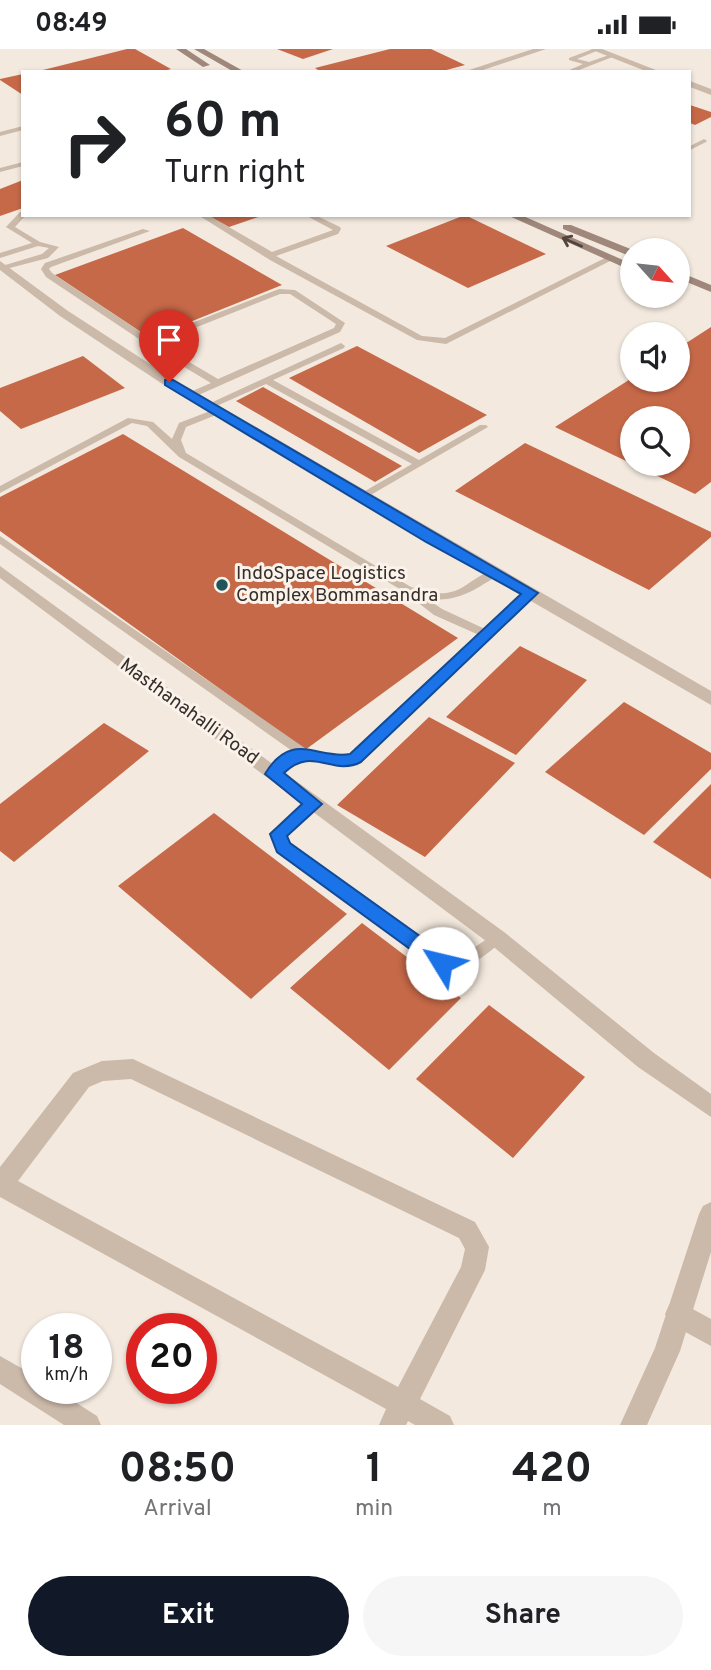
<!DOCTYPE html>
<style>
:root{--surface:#fff;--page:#f6f6f6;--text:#202124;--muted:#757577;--accent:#111827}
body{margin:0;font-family:Overpass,sans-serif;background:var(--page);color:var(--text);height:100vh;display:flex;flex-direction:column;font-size:26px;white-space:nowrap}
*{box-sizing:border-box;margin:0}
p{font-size:23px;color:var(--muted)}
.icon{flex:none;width:38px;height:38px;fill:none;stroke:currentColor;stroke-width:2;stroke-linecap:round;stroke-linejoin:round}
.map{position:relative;height:1376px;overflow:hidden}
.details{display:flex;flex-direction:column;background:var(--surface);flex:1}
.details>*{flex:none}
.banner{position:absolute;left:21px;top:21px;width:670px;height:147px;border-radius:0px;box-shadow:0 2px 5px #0004;background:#fff;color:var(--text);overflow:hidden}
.needle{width:46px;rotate:117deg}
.tools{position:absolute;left:620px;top:189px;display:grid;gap:14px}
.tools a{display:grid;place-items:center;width:70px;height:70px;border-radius:50%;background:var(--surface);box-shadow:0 2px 5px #0004;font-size:35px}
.speed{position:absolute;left:21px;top:1264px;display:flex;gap:14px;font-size:35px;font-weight:700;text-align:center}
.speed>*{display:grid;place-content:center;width:91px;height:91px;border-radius:50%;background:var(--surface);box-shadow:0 2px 5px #0004;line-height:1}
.speed small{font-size:18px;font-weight:400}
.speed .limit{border:10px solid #d22;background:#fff;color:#111}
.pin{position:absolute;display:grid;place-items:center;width:60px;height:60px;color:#fff;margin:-72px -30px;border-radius:50% 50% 50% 0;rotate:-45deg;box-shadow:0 0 7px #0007}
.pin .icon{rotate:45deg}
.me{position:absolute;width:77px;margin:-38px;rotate:306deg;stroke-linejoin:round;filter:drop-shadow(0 0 5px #0008)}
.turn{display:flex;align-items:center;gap:24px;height:147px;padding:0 28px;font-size:32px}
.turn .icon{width:91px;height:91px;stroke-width:2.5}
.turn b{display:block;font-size:49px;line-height:60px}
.eta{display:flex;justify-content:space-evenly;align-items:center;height:119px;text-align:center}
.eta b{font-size:42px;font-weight:700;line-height:49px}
.button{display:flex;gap:14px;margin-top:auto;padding:14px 28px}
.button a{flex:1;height:80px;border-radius:42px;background:var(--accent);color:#fff;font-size:28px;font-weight:700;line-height:80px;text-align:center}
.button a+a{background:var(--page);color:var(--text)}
.status{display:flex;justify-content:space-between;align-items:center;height:49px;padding:0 35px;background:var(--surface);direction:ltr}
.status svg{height:19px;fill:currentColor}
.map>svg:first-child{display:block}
</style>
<div class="status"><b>08:49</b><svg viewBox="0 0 49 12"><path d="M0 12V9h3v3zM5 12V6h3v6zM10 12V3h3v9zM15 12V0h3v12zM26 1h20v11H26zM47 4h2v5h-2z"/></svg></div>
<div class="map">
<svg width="711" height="1376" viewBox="0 0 711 1376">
<rect width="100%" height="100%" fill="#f3e9de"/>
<path fill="#c66948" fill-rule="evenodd" d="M127,0H135L171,20L160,23H35Z
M277,0H333L303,10Z
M390,0H431L465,16L439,23H321L315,19Z
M23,25V46L0,31V30Z
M690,56L711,63V68L695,76L690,74Z
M23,131V159L0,167V140Z
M207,166H261V167L229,178Z
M465,166L546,205L468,239L386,197Z
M183,179L282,236L150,289L55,226Z
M711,278V433L695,445L555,378L632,329L677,331V300ZM632,369H677V415H632Z
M357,297L487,366L419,404L289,329Z
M83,307L125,339L21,380L0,362V339Z
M263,338L402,417L375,433L236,352Z
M123,385L458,589L305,701L0,482V448Z
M525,394L711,483V488L649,541L455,442Z
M520,597L587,631L516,706L446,668Z
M624,653L711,704V720L644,786L545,723Z
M429,668L515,714L425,808L337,756Z
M104,674L149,702L14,813L0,802V755Z
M711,735V830L653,793Z
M214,764L347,865L251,950L118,837Z
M362,874L461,949L389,1021L290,939Z
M489,956L585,1028L513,1109L416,1030Z"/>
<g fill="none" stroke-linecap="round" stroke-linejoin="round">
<path fill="#cbb9a9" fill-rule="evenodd" d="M593,0L599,1L577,10L589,13L612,5L615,7L574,23H565L583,15L569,11V9Z
M23,77V81L0,87V83Z
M704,90L707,92L706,93L690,101V97Z
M23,113V117L0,123V119Z
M20,163H23V166H26L15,178L40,193L59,198L48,209L2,221V217L42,205L49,199L38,197L0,209V204L32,194L6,178Z
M198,166H208L272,203L333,181L305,166H315L340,178L341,180L338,185L276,207L422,287L445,289L607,208L614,210L446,295L417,291L270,211Z
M143,180L150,182L51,218L49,220L52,224L156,293L161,286L279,240L295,241L345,274L340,283L194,348H188V344L211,334L154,300L46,228L41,220L45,214ZM280,245H290L336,275L334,279L218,330L162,297L167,290Z
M341,294L345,297L344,299L273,331L419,411L480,376H486L488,378L362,451L357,448L358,446L412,415L266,335L212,359H206L204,357Z
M218,359L223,362L221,364L186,378L181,391L186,404L411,538C423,541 438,547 451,543C467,540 482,520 498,522L499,524L498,526C475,541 455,555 426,549L442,560L485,580L527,542L531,540L536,544L359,712C352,715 345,718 337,717C326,715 315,708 303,711C290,715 282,731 269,728L267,725C274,715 285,709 295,704L0,495V487L309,702L336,707L351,706L479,586L434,566L412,549V545L403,542L179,408L147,377L132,374L0,444V437L128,369L153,373L172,390L179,374Z
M314,750L319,752L320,755L319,758L285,786L288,795L444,908L462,907L497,883L502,885L504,889L502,893C482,908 464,927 437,918L278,802L271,785L273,781L309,752Z"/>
<path fill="#cbb9a9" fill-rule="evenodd" d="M533,0H546L477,23H463Z
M590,0H602L661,23H648Z
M690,32L711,40V46L690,38Z
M133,1010L475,1173L489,1198L485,1221L420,1350L450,1367L454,1376H415L408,1372L406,1376H379L386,1360L0,1148V1118L73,1024L102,1012ZM131,1030L459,1189L465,1200L461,1218L398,1338L18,1132L89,1038L103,1032Z
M678,1252L711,1270V1297L669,1274L665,1265L669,1256Z
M0,1307L37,1328V1339H53L97,1367L101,1376H64L0,1335Z"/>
<path fill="#cbb9a9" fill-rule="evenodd" d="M0,212L68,262L170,328L711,642V656L375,462L161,334L60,267L0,221Z
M0,517L504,883L654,1004L711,1045V1068L638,1018L490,895L0,529Z
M711,1153V1203L680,1302L647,1376H620L655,1299L699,1165L703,1157Z"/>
<path fill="#9f887b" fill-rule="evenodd" d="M176,0H186L210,16L203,18Z
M194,0H204L245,23H234Z
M507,166H521L632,215V222Z
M563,176H571L633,201L632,208L563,180Z
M677,222L711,236V243L677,229Z"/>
</g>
<defs><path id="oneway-shaft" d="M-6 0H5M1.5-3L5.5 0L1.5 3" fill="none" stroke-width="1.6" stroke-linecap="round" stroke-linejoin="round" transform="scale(1.75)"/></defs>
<use stroke="#52443e" href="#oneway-shaft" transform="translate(572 193) rotate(-156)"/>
<path fill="#1a73e8" stroke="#114b97" stroke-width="2" d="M165,331H173L538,544L361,713C332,728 313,696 284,724L322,755L287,787L290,794L449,908L452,914L449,919H436L277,803L270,785L302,755L265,725C292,680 317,711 350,705L521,545L426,493L165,336Z"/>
<circle fill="#1e565a" stroke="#faf3eb" stroke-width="2.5" cx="222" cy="536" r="7"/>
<g text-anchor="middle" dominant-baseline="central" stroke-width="6" stroke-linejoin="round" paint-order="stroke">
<g font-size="19" fill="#382e29" stroke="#faf3eb" text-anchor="start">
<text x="236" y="525">IndoSpace Logistics<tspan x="236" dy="22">Complex Bommasandra</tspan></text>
</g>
<g font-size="19" fill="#382e29" stroke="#faf3eb">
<text transform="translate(189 663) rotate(36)">Masthanahalli Road</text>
</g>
</g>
</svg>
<div class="tools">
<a><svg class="needle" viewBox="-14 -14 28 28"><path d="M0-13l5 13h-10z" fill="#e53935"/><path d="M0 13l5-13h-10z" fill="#757577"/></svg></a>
<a><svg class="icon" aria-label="sound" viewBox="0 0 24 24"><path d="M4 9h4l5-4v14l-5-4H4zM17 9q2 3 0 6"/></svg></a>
<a><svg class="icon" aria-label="search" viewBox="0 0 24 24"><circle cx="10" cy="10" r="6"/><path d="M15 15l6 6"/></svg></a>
</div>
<div class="speed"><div>18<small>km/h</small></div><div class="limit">20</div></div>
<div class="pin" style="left:169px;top:333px;background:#d93025"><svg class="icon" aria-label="arrive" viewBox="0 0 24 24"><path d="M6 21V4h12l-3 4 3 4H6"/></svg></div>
<svg class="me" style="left:442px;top:914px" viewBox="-20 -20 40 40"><circle r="19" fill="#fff"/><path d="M0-13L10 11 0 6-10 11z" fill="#1a73e8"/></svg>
<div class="banner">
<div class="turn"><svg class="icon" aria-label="right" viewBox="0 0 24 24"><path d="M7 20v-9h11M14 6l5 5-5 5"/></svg><div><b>60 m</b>Turn right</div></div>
</div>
</div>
<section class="details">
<div class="eta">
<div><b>08:50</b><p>Arrival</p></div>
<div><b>1</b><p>min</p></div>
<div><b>420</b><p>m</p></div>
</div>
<div class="button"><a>Exit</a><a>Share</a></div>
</section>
